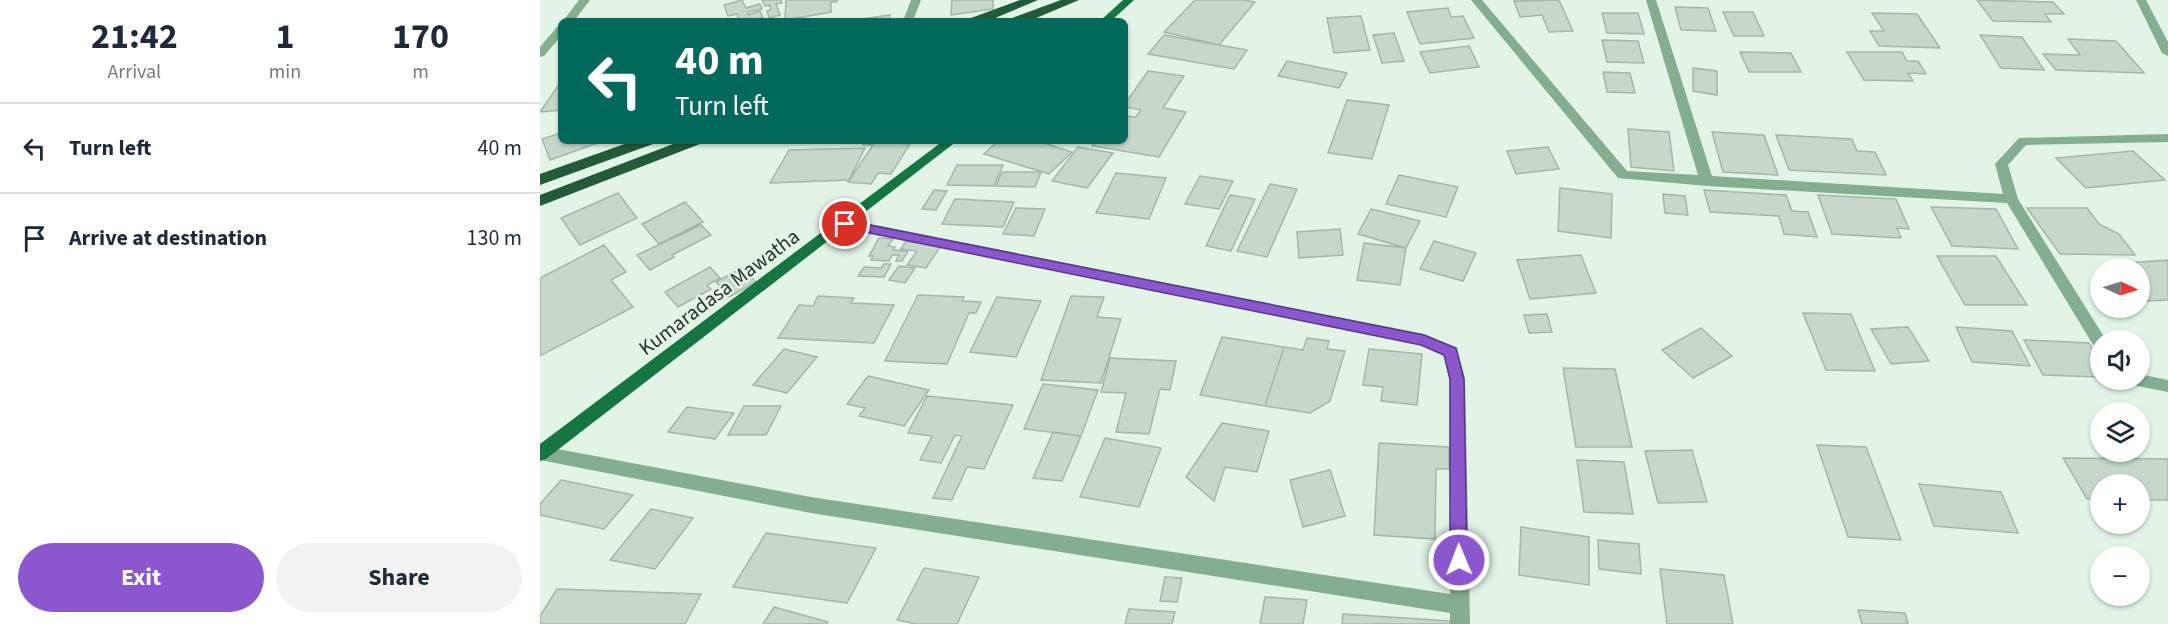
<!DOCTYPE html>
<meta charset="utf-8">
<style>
:root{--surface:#fff;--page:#f2f2f3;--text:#1f2937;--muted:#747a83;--line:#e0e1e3;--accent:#8b56ce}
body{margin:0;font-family:"Source Sans 3",sans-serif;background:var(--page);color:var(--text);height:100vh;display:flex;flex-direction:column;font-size:22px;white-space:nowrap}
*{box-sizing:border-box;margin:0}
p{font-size:20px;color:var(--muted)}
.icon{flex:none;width:33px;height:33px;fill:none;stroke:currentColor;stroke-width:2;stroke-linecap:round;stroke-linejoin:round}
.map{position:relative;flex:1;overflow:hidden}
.details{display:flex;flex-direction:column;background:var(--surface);width:540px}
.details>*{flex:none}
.banner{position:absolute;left:18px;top:18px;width:570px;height:126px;border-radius:9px;box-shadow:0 2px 4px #0004;background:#00695c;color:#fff;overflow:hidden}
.needle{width:39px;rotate:94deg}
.controls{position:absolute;left:1550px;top:258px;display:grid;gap:12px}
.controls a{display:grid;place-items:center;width:60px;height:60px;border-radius:50%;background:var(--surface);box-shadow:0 2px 4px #0004;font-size:30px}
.pin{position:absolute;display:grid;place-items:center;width:51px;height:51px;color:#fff;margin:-26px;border:3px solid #fff;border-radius:50%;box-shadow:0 2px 6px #0007}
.me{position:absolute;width:66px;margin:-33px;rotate:359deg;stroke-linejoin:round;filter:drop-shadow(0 0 4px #0008)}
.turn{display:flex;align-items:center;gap:21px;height:126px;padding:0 18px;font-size:27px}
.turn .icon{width:78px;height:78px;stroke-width:2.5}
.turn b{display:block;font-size:42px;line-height:51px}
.eta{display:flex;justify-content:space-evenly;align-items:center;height:102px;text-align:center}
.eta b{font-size:36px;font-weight:700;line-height:42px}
.action{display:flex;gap:12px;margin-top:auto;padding:12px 18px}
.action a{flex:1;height:69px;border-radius:36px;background:var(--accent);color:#fff;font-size:24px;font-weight:700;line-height:69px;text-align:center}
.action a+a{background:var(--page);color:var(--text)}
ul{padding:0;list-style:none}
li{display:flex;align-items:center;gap:18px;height:90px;padding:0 18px;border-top:2px solid var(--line)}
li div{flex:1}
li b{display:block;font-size:22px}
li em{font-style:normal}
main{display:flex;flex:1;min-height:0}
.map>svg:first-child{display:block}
</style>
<main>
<section class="details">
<div class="eta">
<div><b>21:42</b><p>Arrival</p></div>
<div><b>1</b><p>min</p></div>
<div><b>170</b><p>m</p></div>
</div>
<ul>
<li><svg class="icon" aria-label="left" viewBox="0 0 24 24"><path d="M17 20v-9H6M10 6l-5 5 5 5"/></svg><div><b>Turn left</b></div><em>40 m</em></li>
<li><svg class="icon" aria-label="arrive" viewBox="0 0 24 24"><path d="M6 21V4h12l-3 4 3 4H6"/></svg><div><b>Arrive at destination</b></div><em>130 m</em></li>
</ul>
<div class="action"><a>Exit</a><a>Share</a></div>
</section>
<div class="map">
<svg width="1628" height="624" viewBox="0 0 1628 624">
<rect width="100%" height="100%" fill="#e1f4e6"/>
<path fill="#c5d8ca" stroke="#a4b6a9" stroke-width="1.5" d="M202,0L206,8L220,4L222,9L208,12V15L220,11L223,18L199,21L197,14L188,16L184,5Z
M222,0H241L242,3L236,4L240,15L229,18L227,11L231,10L229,5L225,6Z
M246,0H297V2H291V12L245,20Z
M412,0H453V9L411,15Z
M655,0H703L715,2L679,45L624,32Z
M1019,0L1033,31L1009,32L1002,15L980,17L974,1Z
M1437,0L1513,2L1524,14H1505L1511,22L1453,21Z
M1135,7L1168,8L1176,31L1141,30Z
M908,8L911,17L923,16L934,38L880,44L867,12Z
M1183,12H1213L1224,36H1194Z
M1062,13H1098L1104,34L1067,33Z
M1332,13L1377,14L1400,48L1339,46L1330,31H1344Z
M350,15L349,21H308Z
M821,16L830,50L794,53L787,18Z
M854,33L864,61L842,63L833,35Z
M624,35L707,50L694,69L608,54Z
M1440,35L1482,37L1504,70L1461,68Z
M1528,39L1576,41L1604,73L1516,70L1503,54L1540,55Z
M1062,40L1098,41L1104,63L1067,62Z
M929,46L939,67L890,73L880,52Z
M1200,52L1251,53L1261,72H1209Z
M1307,52H1362L1367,61H1378L1386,74L1368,73L1373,81L1324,80Z
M747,61L807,73L799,88L738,76Z
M1153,68L1177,71V95L1153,91Z
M608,71L644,76L623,108L646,112L619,157L552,146L555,141H585V116L596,117L601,110L585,107V104Z
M1063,72L1090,73L1095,93L1067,92Z
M18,86H21V110L0,112Z
M807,100L849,105L832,159L788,153Z
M1088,129L1129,132L1134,171L1091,167Z
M1172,132L1224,135L1238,175L1183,172Z
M21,133V141H63L10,160L2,139Z
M1236,135L1312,139L1317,151L1335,152L1346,175L1249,170Z
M325,141L370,144L351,174L338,173L331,184L308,182L333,145H323Z
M458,141H498L532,152L509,174L444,154Z
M538,147L573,153L547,188L512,181Z
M1008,147L1019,169L976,174L967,151Z
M325,148L309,180L230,183L249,150Z
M1593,151L1625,180L1546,188L1516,158Z
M417,165H463L454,186L407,185Z
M462,172H501L495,187L456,186Z
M576,173L626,178L609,219L556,213Z
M859,175L918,187L906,217L846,204Z
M660,176L693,181L679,209L645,204Z
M730,184L757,189L727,257L697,251Z
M1020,188L1072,194L1071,238L1018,231Z
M394,190L407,191L396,210L382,209Z
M1164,190L1246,195L1252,211L1268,212L1277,237L1244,234L1239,216L1170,212Z
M78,193L97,218L40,245L21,218Z
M1123,194L1145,196L1148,215L1125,213Z
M690,195L715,199L691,251L666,246Z
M1278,195L1356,199L1369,229L1357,228L1361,238L1292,234Z
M415,199L474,202L463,227L402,224Z
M145,202L163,222L119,244L102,224Z
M1391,207L1456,209L1478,249L1412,246Z
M476,208L505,209L494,236L463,234Z
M1487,208H1547L1559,224L1579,234L1595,255L1520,254Z
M831,209L880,221L866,248L818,234Z
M161,225L171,235L132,255L134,257L110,270L97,255Z
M800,229L803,255L759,258L757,232Z
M339,238L353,239L348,246L355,247L353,250L368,251L362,261H356L359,255H352L349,261L331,260L333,256H329Z
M366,241L401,246L386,268L367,265L377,251L361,249Z
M894,241L936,253L923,281L880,269Z
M824,243L866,248L860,285L817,280Z
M64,245L86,272L71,280L93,307L0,356V278Z
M1041,255L1056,293L990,299L977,260Z
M1397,256H1456L1487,305H1425Z
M1628,260V300L1607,301L1599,292V268H1578L1574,264Z
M344,264H351L344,277L318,276L324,267L341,268Z
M359,266L375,268L365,283L349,280Z
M170,267L180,278L167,285L171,289L138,307L125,292Z
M202,268L216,282L189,297L176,282Z
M378,295L424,297L422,301L441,302L436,313H429L407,364L345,361Z
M278,296L314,298L311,303L354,305L334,343L238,338L259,305L273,306Z
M531,296L564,297L557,317L581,319L561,383L501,380Z
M457,297L501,301L476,357L430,352Z
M1263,313L1311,314L1335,371L1286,370Z
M1007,314L1012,332L989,333L984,315Z
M1368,327L1389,361L1351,364L1331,329Z
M1416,327L1472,331L1490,366L1432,362Z
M1161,328L1192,356L1153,378L1122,350Z
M682,337L744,347L725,406L660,395Z
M767,338L789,341L787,349L805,351L790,401L770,413L725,406L744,347L763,350Z
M1484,340L1549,343L1560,362V377L1503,375Z
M244,349L277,357L247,393L213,385Z
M829,349L882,354L877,405L841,401L843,387L823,385Z
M570,358L636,361L630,390L620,389L609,434L576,432L586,393L561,392Z
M1023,368L1075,369L1092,447H1036Z
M328,376L389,390L364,426L319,416L325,408L307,404Z
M503,384L558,390L541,436L484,429Z
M387,396L473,405L444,469L427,467L412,500L393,498L422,436L415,435L401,463L380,460L392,436L368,433Z
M204,406H241L226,435H188Z
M147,407L194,413L175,439L128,432Z
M682,423L729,431L717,472L685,467L674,501L646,477Z
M513,432L541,436L522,481L493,478Z
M565,438L621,448L599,507L540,497Z
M839,443L909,447V469H896L895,539L834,535Z
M1277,445L1326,447L1361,540L1308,537Z
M1152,450L1167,502L1118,503L1105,451Z
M1523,458L1628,459V500H1599V484H1560V499H1547Z
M1037,460L1084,462L1093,514L1044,512Z
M790,470L805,516L763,527L750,480Z
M21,480L93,495L64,529L0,515V504Z
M1379,484L1461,492L1478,533L1394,526Z
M111,509L153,518L115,569L70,560Z
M981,527L1049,537V585L979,575Z
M226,533L336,548L307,603L193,587Z
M1058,540L1099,544L1101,574L1059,569Z
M384,568L439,577L417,624H377L357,620Z
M1120,569L1184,575L1193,624H1127Z
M625,577L642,578L637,602L620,601Z
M17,589L161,594L145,624H0V616Z
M725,597L767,600L763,624H720Z
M234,607L288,622L287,624H223Z
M589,609L635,612L632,624H585Z
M1318,610L1365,613L1368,624H1322Z
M803,614L910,621V624H802Z"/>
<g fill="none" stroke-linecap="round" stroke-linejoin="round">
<path fill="#84ae90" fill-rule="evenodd" d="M39,0H50L34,21H23Z
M371,0H381L373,21H363Z
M931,0H942L1087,171L1158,175L1106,0H1116L1172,176L1463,194L1455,164L1479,138L1628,134V142L1486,145L1468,165L1478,199L1566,340H1560V350L1555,348L1467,203L1167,186L1078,178Z
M1596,0H1606L1628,42V56L1622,53Z
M21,26V36L4,56L0,57V47L17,27Z
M305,219L884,334L917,348L925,379L930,624H910V613L271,513L0,460V446H2L271,497L910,594L909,379L904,356L881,345L300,227L298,224Z
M1599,374L1628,380V392L1592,385L1590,380H1599Z"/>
<path fill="#157642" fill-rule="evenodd" d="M583,0H594L571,21H560Z
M403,141H417L6,459L0,461V444Z"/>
<path fill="#215b37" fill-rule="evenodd" d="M480,0H498L448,21H430L431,18Z
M521,0H539L489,21H471L472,18Z
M93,141H116L113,144L0,185V174Z
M141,141H163L160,144L0,206V195Z"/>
</g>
<path fill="#8b56ce" stroke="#5a3886" stroke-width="1.5" d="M305,220L884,335L916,348L924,379L927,560L925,565L919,568L913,565L910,560V379L904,355L881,345L300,227L299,224L300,221Z"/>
<g text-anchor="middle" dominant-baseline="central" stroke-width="4.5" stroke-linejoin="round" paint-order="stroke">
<g font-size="21" fill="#2b322d" stroke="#e1f4e6">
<text transform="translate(179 292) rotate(-37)">Kumaradasa Mawatha</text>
</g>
</g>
</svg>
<div class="controls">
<a><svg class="needle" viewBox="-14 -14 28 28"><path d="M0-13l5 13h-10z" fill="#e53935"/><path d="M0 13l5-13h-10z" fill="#747a83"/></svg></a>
<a><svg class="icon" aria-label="sound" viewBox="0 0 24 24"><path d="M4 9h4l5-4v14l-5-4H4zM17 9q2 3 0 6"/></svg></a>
<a><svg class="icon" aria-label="layers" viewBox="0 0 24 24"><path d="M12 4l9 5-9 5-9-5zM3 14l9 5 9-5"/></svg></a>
<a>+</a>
<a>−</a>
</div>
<div class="pin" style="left:305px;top:224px;background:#d93025"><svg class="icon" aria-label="arrive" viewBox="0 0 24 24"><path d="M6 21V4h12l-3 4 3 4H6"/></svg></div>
<svg class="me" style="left:919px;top:560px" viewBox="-20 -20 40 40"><circle r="17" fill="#8b56ce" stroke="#fff" stroke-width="3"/><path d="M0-11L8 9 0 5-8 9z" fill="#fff"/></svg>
<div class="banner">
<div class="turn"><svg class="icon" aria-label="left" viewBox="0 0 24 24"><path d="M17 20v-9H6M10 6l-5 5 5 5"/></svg><div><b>40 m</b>Turn left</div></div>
</div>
</div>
</main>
